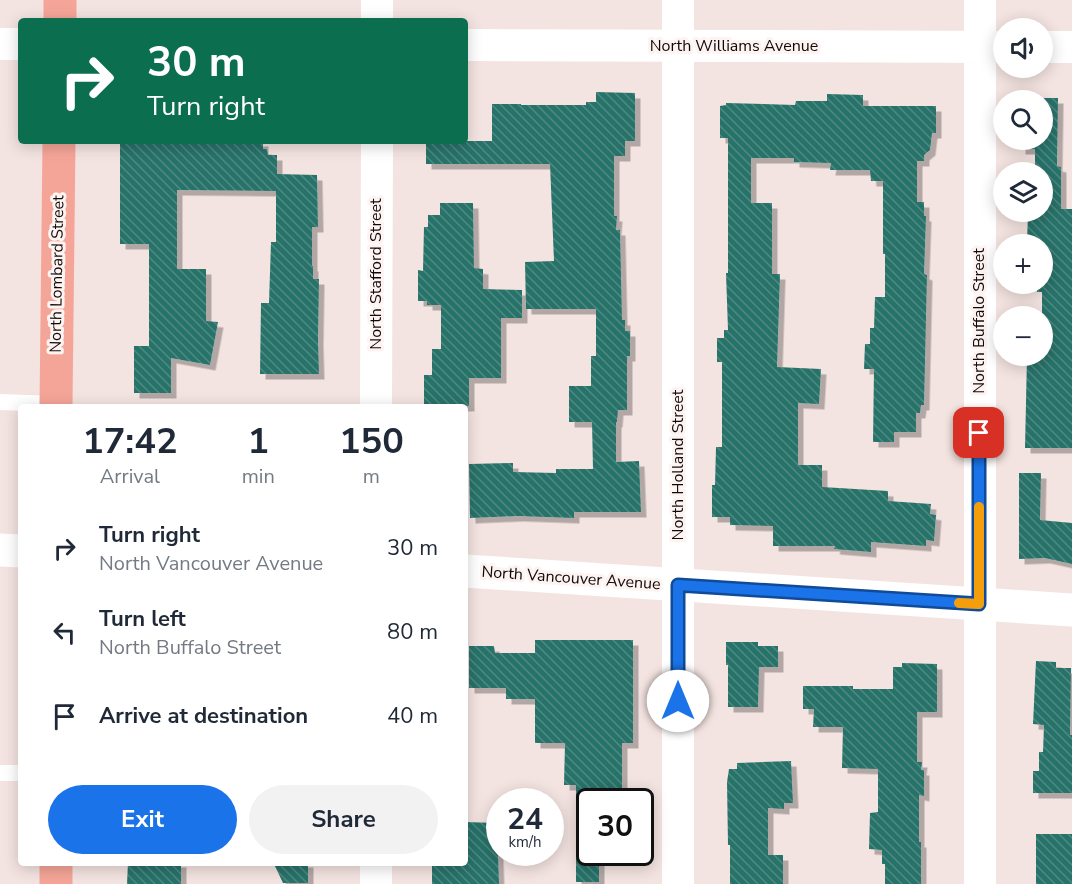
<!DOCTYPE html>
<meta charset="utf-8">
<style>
:root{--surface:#fff;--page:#f2f2f3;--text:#1f2937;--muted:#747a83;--accent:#1a73e8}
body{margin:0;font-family:"Nunito Sans",sans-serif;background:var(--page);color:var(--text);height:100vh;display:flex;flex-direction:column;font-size:22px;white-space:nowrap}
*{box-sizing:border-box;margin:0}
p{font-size:20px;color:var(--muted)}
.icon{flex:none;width:33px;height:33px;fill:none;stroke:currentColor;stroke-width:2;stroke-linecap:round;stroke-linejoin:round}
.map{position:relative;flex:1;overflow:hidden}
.side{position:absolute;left:18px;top:404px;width:450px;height:462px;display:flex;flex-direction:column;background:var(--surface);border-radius:6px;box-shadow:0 3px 15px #0003}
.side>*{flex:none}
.hud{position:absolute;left:18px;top:18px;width:450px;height:126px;border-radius:6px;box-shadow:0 3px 15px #0003;background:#0b6e4f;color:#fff;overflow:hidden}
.buttons{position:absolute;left:993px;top:18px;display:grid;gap:12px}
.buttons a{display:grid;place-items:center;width:60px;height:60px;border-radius:50%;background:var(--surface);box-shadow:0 3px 15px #0003;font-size:30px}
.speed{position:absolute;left:486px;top:788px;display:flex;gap:12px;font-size:30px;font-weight:700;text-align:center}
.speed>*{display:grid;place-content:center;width:78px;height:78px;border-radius:50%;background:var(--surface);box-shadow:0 3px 15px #0003;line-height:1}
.speed small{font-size:15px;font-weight:400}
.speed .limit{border:3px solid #111;border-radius:9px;background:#fff;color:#111}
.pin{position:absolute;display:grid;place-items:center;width:51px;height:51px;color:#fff;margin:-26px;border-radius:12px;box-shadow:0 3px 9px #0006}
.me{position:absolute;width:66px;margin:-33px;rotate:0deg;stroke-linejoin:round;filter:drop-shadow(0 0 4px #0008)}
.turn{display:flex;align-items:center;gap:21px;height:126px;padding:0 30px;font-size:27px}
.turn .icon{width:78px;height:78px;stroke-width:2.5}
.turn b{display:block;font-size:42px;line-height:51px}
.eta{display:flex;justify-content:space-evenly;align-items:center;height:102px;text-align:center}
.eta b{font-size:36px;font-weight:700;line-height:42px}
.button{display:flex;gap:12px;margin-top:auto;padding:12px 30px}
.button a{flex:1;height:69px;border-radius:36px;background:var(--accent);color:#fff;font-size:24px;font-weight:700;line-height:69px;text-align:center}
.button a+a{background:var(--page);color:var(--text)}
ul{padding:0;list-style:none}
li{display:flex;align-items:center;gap:18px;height:84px;padding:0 30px}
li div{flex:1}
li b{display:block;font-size:22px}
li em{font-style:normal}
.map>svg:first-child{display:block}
</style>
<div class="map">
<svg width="1072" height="884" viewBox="0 0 1072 884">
<defs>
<pattern id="building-back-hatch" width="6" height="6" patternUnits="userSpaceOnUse" patternTransform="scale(1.5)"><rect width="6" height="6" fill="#27736b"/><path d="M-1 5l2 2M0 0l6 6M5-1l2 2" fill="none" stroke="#528781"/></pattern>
<filter id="shadow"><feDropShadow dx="5.5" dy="5.5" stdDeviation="0" flood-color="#0004"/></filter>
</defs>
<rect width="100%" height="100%" fill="#f4e4e1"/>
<path fill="url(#building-back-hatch)" filter="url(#shadow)" d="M596,92L635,93V141H625V156H614V216H617L616,230H620L622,320H625V331H630V356H627V410H618L617,422H616V462L639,461L641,512H574V518L518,516L470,518L469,464L513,463V472L556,473V469H593L592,422H569V386H591V356H596V309H526L525,262L554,261L550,164H426V141H492V104H521V105H586V102H596Z
M827,94L863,95V106H936V133H932L930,150L924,155V161H917V202H924V216H926L924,274L927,275L924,405H921L920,413H916V432H894V442H873L874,369H864L865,344H870V328H874L875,297H885V254H883V181H871L870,170H830L831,163L794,162V158H751V203H772V274H780L777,367L821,369L819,404L798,403V465H822V487L888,491V501L931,504L930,514L936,515L934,541L926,540V546L871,542V552L834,549L835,546H773V526L730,525V517H712V485H715L716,447H722V362H717V338H724V330H728L726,273H728V138H720V106L726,105V103L795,105L796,101H827Z
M1021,98H1058L1057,166L1061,167V209H1072V448H1025L1027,356H1042V292H1037V284H1042V244L1027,243L1028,212H1042V172H1035V149H1020V140H1042V100H1021Z
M120,141H263V149H267L268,155H277V174L317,175L318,227H312V266H313V279H319L318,340L319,374H260L261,303H269L271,242H276V191L177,190V269H206V321L218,322L210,365L171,358V393H134V346H149V244H120Z
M440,203H473L474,268L483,269V289L522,290V318H501V378H469V406H424V375H432V349H441V305H427V301H418V270L423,271L424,227H428V215H440Z
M1019,473H1041L1040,520L1072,523V564L1045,558L1019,559Z
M535,640H633V743H622V801H576V785H564L565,743H535V699H506V688H469V646H494L495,653H535Z
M726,642H758V646H778V667H759L758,707H728V665H726Z
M1036,661L1056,662V668H1071L1070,735H1072V793H1033V771H1039V752H1043L1044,725L1033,724Z
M902,663L937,664V712H917V762H922L921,770H924V796L919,795V842H921V884H885V864H882V850L869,849L870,813L878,812V769L842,768L843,727H813L814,709H803V686H853V689H893V667H902Z
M791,761L793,803H784V809L768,808V855H783V884H730V845H728L727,782L729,769H737V763Z
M465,822L497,823L499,884H432V862H465Z
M1036,834H1072V884H1036Z
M578,854H599V882H576V858H578Z
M128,862H181V884H127Z
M273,862H308V883H283Z"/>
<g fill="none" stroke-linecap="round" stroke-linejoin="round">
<path stroke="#fff" stroke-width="16" d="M0,402L56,404
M0,773H21"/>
<path stroke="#fff" stroke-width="32" d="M678,0V884
M980,0V884
M377,21V0
M0,44H21
M465,45L1004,47
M1042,47H1072
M376,406L377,141
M376,862V884"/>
<path stroke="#fff" stroke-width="33" d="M0,550L21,551
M465,571L1072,610"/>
<path stroke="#f5a598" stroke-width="33" d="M60,21V0
M56,406L59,141
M56,862V884"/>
</g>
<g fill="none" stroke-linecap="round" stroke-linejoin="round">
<defs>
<path id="route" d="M678,701V585L979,604V433"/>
</defs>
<use href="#route" stroke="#114b97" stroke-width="15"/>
<use href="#route" stroke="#1a73e8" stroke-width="10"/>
<path stroke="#f59e0b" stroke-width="10" d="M959,603L979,604V507"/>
</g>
<g text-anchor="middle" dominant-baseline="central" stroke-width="6" stroke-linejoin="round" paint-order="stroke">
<g font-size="16" fill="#0f0a09" stroke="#fdf3f1">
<text x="734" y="46">North Williams Avenue</text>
<text transform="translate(57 274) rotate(-89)">North Lombard Street</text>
<text transform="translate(376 274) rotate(-90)">North Stafford Street</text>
<text transform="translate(979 321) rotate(-90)">North Buffalo Street</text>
<text transform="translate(678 465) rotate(-90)">North Holland Street</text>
<text transform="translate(571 578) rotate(4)">North Vancouver Avenue</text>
</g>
</g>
</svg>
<div class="buttons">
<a><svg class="icon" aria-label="sound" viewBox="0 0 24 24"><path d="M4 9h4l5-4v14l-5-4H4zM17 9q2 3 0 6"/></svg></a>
<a><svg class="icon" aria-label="search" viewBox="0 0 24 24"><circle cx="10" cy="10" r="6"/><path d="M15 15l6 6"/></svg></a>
<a><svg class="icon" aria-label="layers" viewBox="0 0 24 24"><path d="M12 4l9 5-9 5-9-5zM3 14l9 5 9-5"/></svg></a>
<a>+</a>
<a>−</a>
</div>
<div class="speed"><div>24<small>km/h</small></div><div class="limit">30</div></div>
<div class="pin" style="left:979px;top:433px;background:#d93025"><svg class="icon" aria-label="arrive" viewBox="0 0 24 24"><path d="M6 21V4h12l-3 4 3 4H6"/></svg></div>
<svg class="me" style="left:678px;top:701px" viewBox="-20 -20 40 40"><circle r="19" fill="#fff"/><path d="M0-13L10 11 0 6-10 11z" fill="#1a73e8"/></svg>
<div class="hud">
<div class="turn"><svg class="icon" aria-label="right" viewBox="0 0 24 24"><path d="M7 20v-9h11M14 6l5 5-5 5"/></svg><div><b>30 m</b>Turn right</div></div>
</div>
<section class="side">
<div class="eta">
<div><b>17:42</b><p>Arrival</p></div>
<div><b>1</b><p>min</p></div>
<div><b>150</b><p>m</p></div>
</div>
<ul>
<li><svg class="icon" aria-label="right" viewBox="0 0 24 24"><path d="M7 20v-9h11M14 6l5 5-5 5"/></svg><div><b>Turn right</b><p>North Vancouver Avenue</p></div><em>30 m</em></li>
<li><svg class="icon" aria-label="left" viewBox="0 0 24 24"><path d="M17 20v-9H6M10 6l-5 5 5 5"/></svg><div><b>Turn left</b><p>North Buffalo Street</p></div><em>80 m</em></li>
<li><svg class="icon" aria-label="arrive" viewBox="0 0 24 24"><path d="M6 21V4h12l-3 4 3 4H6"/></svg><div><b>Arrive at destination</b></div><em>40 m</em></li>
</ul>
<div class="button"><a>Exit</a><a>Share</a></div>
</section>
</div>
